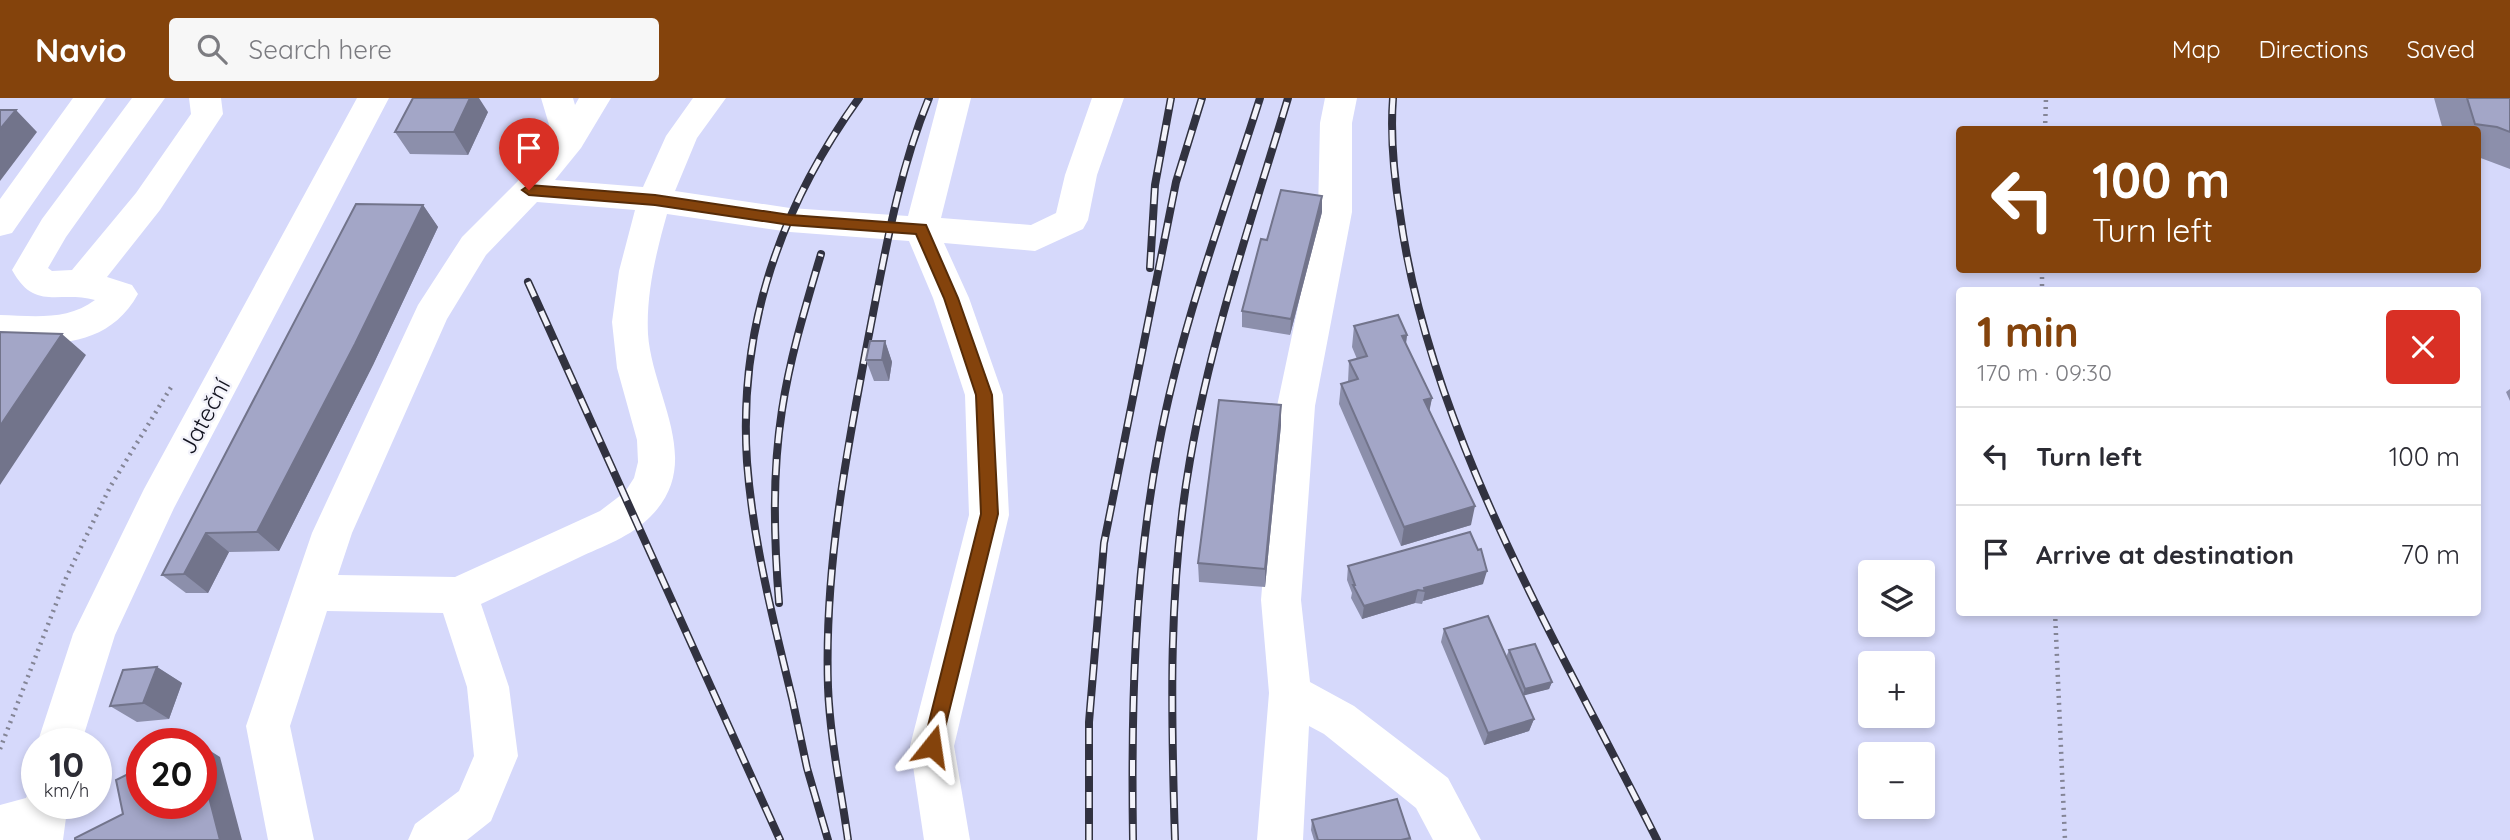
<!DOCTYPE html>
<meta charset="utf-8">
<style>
:root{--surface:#fff;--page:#f7f7f7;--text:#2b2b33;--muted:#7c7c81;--line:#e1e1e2;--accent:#84430c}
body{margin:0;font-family:Quicksand,sans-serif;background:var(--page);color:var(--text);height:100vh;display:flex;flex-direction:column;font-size:26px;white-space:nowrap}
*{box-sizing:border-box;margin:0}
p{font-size:23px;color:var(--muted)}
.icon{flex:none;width:38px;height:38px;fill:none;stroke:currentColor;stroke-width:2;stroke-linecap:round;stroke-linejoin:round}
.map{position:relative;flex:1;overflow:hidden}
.details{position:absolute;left:1956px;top:189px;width:525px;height:329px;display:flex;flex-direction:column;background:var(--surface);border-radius:7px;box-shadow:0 4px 10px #0003}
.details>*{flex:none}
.hud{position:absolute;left:1956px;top:28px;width:525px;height:147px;border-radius:7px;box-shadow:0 4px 10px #0003;background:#84430c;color:#fff;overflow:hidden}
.fabs{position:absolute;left:1858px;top:462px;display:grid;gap:14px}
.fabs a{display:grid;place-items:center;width:77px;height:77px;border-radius:7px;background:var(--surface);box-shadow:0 4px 10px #0003;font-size:35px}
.speed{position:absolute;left:21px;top:630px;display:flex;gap:14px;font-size:35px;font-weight:700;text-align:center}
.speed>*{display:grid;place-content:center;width:91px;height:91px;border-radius:50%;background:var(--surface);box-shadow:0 4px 10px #0003;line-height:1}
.speed small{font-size:18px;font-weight:400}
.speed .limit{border:10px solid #d22;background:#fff;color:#111}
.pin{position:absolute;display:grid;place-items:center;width:60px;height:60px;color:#fff;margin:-72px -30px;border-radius:50% 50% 50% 0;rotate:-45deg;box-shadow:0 0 7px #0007}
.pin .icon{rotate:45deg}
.me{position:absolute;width:77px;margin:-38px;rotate:15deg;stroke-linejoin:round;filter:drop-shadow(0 0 5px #0008)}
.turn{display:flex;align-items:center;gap:24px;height:147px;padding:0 21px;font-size:32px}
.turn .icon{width:91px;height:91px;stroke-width:2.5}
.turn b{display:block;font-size:49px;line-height:60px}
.round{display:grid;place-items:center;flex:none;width:74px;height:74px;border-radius:7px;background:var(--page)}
.head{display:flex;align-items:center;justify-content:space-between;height:119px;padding:0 21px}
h1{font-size:42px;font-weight:700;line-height:52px;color:var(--accent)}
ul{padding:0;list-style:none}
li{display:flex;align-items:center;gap:21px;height:98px;padding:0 21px;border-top:2px solid var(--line)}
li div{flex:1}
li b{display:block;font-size:26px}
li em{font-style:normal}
header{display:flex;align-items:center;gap:42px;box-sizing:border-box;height:98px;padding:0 35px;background:var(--accent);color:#fff}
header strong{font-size:33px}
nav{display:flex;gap:38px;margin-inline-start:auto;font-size:24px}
.search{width:490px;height:63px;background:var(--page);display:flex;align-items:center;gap:18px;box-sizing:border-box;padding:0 24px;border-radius:7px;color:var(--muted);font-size:26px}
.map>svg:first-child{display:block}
</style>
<header>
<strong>Navio</strong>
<div class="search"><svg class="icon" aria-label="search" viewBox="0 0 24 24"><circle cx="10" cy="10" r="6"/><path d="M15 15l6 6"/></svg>Search here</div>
<nav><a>Map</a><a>Directions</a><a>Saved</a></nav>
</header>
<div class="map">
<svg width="2510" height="742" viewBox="0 0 2510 742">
<rect width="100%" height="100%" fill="#e2e4f9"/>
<path fill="#d6d9fb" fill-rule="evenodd" d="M0,0H2510V742H0ZM1960,32H2478V172H1960ZM1960,192H2478V514H1960ZM1871,474H1923V527H1871ZM1871,565H1923V618H1871ZM37,646H96V705H37ZM142,646H201V705H142ZM1871,656H1923V709H1871Z"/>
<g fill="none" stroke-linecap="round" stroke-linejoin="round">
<path stroke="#848596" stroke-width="4.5" stroke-dasharray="2 5" stroke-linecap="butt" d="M2045,32L2046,0
M2042,172V192
M2055,514L2065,742
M0,651L66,480L110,389L173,286
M96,674L100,658"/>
<path fill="#fff" fill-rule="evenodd" d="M73,0H106L12,135L0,138V101Z
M132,0H165L66,139L48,170L52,173L72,172L136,95L191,16L189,0H221L223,16L160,112L107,179L132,187L138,196C108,250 54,247 0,245V217C33,218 67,223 95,202C58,192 35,214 12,172L42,121Z
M541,0H573L575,7L579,0H611L581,50L555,82L643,89L666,38L693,0H726L697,40L675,93L790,110L908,118L939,0H971L941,120L1031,127L1056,115L1065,77L1092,0H1124L1097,77L1088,122L1083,131L1035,153L944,145L969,200L1003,297L1009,417L954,648L970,742H924L910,648L969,417L965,297L933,200L909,143L790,134L667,116C656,155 646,196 648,236C652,297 705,364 651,418C631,439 603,448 578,460C546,475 513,491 481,506L509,589L518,658L491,723L467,742H408L415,726L459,693L474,658L467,589L443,515L327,513L290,628L314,742H268L246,628L312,435L418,207L462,139L517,84L553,40ZM537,104L635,112L619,173L612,224L617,270L637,342L638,364L634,380L625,394L600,413L455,479L338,477L352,435L447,221L486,157Z
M1325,0H1357L1352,25V114L1315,308L1301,502L1310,584L1354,608L1448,680L1481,742H1433L1416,710L1324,636L1309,628L1303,742H1257L1269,595L1261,502L1277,308L1318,114L1320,25Z
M37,697V705H61L66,717L59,732L32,742H0V707Z"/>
<path fill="#fff" fill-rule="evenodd" d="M357,0H389L174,410L115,537L81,646H37L73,536L144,391Z
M37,687V705H68L63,742H17L24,705L30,690Z"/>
<defs>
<path id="rail" d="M1393,0C1390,39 1394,78 1400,116C1430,336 1559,546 1657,742
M1150,170L1155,87L1171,0
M528,184L780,742
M779,505C774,441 772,376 782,312C790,259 806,207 821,156
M791,595L807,670L828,742
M793,604C774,525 753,445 747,364C738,229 781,108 859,0
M848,742C841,691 830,641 828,589C824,467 848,346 871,226C886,149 899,73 929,0
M1089,742V624L1104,445L1176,84L1202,0
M1133,742C1131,609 1134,477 1159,346C1181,228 1224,114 1260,0
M1175,742C1171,615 1168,487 1190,362C1211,239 1252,120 1288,0"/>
</defs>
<use href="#rail" stroke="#313240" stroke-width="8"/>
<use href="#rail" stroke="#f2f2fa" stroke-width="5" stroke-dasharray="16" stroke-linecap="butt"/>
</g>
<path fill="#8c8fab" d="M2434,0H2510V71L2478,59V32H2443Z
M488,14L468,57L410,56L395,34Z
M423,107L438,129L373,267L279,453L229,454L208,495H186L162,477Z
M1322,114L1290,237L1242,229V213L1267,142Z
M1354,228L1407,237L1406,246L1432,300L1429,312L1471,427L1401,448L1339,306L1341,286L1348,284L1349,263L1357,261L1352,249Z
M885,243L892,264L889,283H874L866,262Z
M2510,291V303L2506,294Z
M1281,307V327L1265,489L1199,484L1198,465Z
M1348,468L1483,486L1423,503L1422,506L1415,505L1362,521L1351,500L1352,495L1347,482Z
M1444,531L1506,559L1509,552L1552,584L1549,591L1523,597L1534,621L1529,633L1484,647L1441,544Z
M157,569L182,585L169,621L137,624L110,608Z
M1312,722L1410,740L1412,742H1314L1311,732Z"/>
<path fill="#72748b" d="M470,0H479L488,14L468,57L454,34Z
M16,12L37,34L0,83V31Z
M1322,98V114L1290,237L1291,221Z
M423,107L438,129L373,267L279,453L257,434Z
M62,236L86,257L0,387V328Z
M1407,237L1404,258L1402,238Z
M885,243L892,264L889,283L882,262Z
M1432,300L1428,320L1424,302Z
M1281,307V327L1265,489V471Z
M1475,408L1471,427L1401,448L1404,429Z
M206,435L229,454L208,495L184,476Z
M1487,473L1483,486L1423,503L1425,493L1424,490Z
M1418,492L1415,505L1362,521L1364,508Z
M157,569L182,585L169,621L143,605Z
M1552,584L1549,591L1522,598L1525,591Z
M1534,621L1529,633L1484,647L1488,635Z
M201,647L220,659L242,742H220L201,668Z"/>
<path fill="#a3a6c7" stroke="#72748b" stroke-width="2" d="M413,0H470L454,34H395Z
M2467,0H2510V34L2497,29L2475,26Z
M0,12H16L0,31Z
M1281,92L1322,98L1291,221L1242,213L1261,141L1267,142Z
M356,106L423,107L355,246L257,434L206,435L184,476L162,477Z
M1398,217L1407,237L1402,238L1432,300L1424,302L1475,408L1404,429L1341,286L1358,281L1349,263L1367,258L1354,228Z
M0,234L62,236L0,328Z
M870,243H885L882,262H866Z
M1219,302L1281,307L1265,471L1198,465Z
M1470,434L1478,452L1481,451L1487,473L1424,490L1425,493L1418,492L1364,508L1353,487H1355L1348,468Z
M1488,518L1534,621L1488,635L1444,531Z
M1535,546L1552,584L1525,591L1509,552Z
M157,569L143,605L110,608L123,572Z
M201,668L220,742H75V740L123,716L116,682L142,669V705H201Z
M1397,701L1410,740L1401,742H1318L1312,722Z"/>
<path fill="#84430c" stroke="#562c08" stroke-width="2" d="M529,87L655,97L790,117L926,127L958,200L992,297L998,416L939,654L932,657L926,654L923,648L981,416L976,297L944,200L916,136L790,127L655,107L529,97L522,92Z"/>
<g text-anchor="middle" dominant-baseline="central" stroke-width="5" stroke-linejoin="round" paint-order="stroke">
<g font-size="24" fill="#11121e" stroke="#f2f2fa">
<text transform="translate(204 318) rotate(-62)">Jateční</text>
</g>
</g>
</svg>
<div class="fabs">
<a><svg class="icon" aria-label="layers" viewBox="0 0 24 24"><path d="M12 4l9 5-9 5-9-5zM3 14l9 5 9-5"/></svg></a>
<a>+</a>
<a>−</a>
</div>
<div class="speed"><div>10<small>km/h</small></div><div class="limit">20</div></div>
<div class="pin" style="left:529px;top:92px;background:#d93025"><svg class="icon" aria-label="arrive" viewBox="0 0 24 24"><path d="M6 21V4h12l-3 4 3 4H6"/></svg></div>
<svg class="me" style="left:932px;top:648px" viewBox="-20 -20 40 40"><path d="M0-17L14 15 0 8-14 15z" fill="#84430c" stroke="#fff" stroke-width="4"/></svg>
<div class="hud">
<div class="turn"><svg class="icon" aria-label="left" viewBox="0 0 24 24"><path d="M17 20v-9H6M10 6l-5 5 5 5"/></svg><div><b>100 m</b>Turn left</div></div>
</div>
<section class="details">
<div class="head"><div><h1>1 min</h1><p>170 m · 09:30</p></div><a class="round" style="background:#d93025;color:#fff"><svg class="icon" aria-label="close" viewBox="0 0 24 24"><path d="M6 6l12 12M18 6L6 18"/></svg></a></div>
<ul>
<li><svg class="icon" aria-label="left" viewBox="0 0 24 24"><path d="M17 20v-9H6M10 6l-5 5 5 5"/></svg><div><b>Turn left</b></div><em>100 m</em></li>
<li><svg class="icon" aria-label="arrive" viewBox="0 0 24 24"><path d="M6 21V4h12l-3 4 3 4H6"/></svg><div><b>Arrive at destination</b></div><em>70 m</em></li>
</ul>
</section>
</div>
